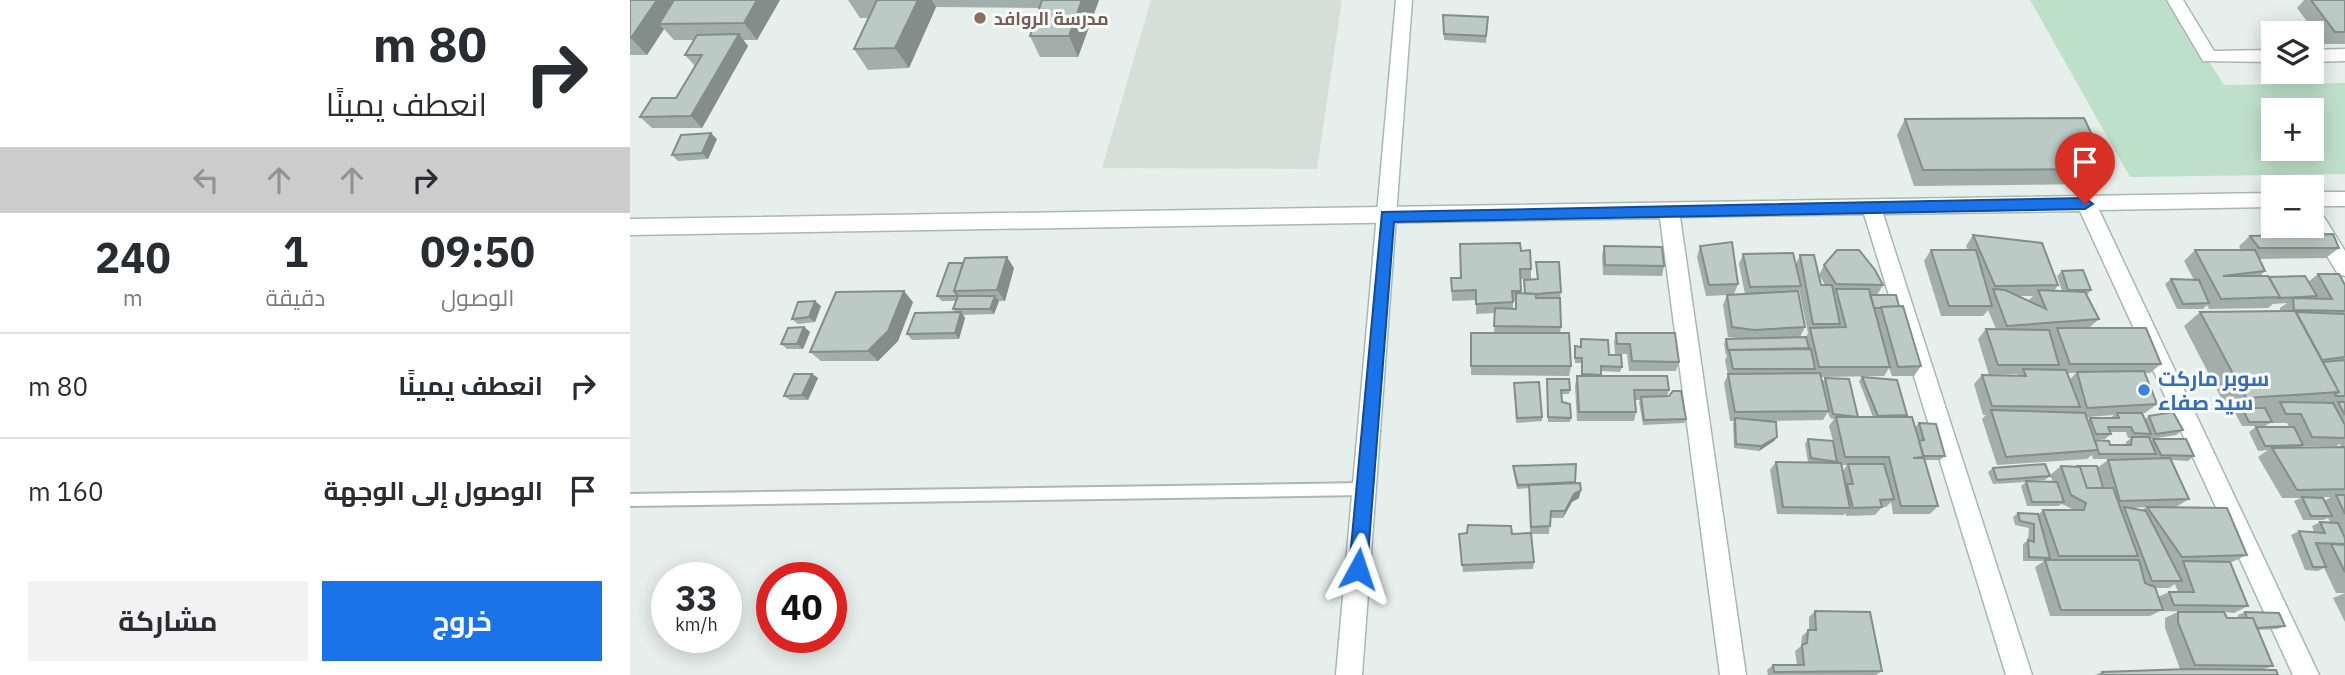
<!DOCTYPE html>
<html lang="ar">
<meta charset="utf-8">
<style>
:root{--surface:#fff;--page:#f2f2f3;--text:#2b2b33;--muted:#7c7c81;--line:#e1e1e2;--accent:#1a73e8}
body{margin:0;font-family:"IBM Plex Sans",Cairo,sans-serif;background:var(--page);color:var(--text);direction:rtl;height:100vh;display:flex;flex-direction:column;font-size:26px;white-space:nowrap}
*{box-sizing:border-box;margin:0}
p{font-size:23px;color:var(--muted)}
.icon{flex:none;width:38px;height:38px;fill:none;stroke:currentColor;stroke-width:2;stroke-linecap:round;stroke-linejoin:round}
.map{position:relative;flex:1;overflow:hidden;direction:ltr}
.panel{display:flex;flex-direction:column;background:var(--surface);width:630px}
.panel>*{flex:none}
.guide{background:#fff;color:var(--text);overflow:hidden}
.controls{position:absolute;left:1631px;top:21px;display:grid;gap:14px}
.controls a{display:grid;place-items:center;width:63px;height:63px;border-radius:0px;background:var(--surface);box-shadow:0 4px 18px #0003;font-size:35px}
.speed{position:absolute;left:21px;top:562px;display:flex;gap:14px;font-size:35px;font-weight:700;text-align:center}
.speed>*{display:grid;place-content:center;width:91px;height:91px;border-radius:50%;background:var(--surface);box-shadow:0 4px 18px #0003;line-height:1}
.speed small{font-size:18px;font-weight:400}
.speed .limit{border:10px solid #d22;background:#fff;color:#111}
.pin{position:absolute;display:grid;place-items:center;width:60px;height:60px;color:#fff;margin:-72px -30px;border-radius:50% 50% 50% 0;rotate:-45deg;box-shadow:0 0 7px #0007}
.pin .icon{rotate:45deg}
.me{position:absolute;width:77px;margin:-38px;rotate:5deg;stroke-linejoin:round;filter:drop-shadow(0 0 5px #0008)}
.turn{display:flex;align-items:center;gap:24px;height:147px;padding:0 28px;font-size:32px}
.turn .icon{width:91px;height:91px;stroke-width:2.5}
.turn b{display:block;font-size:49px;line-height:60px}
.lanes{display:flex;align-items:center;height:66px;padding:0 28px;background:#0003;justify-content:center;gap:35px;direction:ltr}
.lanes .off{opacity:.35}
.eta{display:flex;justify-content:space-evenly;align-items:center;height:119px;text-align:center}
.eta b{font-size:42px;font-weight:700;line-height:49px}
.action{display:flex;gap:14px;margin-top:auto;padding:14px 28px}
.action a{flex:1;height:80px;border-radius:0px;background:var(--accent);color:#fff;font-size:28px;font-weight:700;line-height:80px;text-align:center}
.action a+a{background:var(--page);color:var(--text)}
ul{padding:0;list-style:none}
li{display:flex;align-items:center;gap:21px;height:105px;padding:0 28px;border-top:2px solid var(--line)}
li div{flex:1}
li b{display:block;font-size:26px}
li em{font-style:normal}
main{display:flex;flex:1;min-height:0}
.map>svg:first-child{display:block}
</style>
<main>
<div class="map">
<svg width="1715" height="675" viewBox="0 0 1715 675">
<rect width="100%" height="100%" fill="#e6efeb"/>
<path fill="#d4dfda" d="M521,0H712L687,169L472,168Z"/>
<path fill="#bfe0c8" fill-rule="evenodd" d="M1400,0H1540L1594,85L1715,83V174L1500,177ZM1643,110H1682V149H1643Z"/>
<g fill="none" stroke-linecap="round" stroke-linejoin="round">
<defs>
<path id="lane" d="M734,483L739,485L741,489L739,493L734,495L0,506V494Z"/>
<path id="street" d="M1537,0H1553L1584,51L1643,50V62L1573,61Z
M1715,49V61L1682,62V50Z
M1682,192H1715V206H1682Z
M1643,193V207L1469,210L1689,675H1663L1450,211L1253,214L1402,675H1376L1234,214L1050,217L1116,675H1090L1030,218L0,235V219Z
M1682,207L1689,209L1715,251V276L1708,274L1679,226H1682Z"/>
<path id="secondary" d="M766,0H782L732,675H706Z"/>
</defs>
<use href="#lane" stroke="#a8b8b2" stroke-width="4"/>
<use href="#street" stroke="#a8b8b2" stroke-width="3"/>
<use href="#secondary" stroke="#a4bbb3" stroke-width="3"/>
<use href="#lane" fill="#fff" fill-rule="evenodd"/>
<use href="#street" fill="#fff" fill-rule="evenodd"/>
<use href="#secondary" fill="#fff" fill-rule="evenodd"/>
</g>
<path fill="#a1aea9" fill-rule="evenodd" d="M0,0H150L127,40H113L118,46L72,128H22L10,117L46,98L65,66L55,55L64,40H44L34,29L17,55H0Z
M218,0H469L448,57H410L400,36L409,8L306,7L279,68L238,70L224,49L238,18H230Z
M1674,0H1715V44H1694L1667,8Z
M813,15L858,23L856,43L814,40Z
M1275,119L1478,169L1465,184L1284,186L1267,135Z
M87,139L78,159L48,161L42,155Z
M1343,235L1428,285L1424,291H1432L1427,276L1432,271L1461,290L1457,295L1469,319L1459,328L1531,364L1520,373H1515L1527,404L1515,413H1512L1515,419L1519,416L1553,430L1546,435L1520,439L1521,441L1523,439L1564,456L1558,461L1542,460L1559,499L1546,507H1532L1617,555L1602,562H1595L1618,606L1604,613L1594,612L1597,618H1608V615L1615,612L1655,626L1647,629L1628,630L1643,666L1631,670L1648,675H1465L1472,672L1550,669L1535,628V618L1548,612H1585L1530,611L1520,616H1420L1405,567L1414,561H1393V544L1398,540L1399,528L1385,525L1383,517L1388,513L1408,515L1413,510H1444L1432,504L1428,506H1397L1391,486L1396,482L1363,484L1358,472L1363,468L1420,476L1415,480L1399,481L1423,482L1420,475L1431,466L1467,468L1478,460L1518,459H1463L1462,455L1457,459L1367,465L1352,419L1356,415H1353L1344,384L1352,375L1387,376L1388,374L1359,375L1348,339L1356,329H1366L1358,310L1353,316H1311L1294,261L1301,250H1338L1336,246ZM1388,296H1403L1399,300L1400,301ZM1438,373H1446L1440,379ZM1484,415L1481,417V418H1460L1458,420L1457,417ZM1480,432H1496L1498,438H1501L1496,442V445H1480L1465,440L1464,439H1475L1481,434ZM1516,507L1512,510L1498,508H1504ZM1545,584L1548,592H1539L1528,597L1525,588H1539Z
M1620,236L1709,248L1696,258L1629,259L1635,271L1630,276L1678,282L1688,274L1715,285V536H1714L1715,538V593H1706L1694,568L1688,571L1675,570L1661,535L1669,531L1684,532L1682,526L1690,522H1700L1698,518L1693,520H1673L1664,501L1671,498H1652L1628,457L1638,450L1628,451L1619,432L1626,427H1659L1657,423H1642V422L1635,426H1612L1605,413L1609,410L1598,411L1554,326L1570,312L1650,311V308L1657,303L1643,304L1638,308L1579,309L1577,305L1573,309H1547L1535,284L1541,279L1564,280L1554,261L1565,250H1611L1609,246ZM1710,444L1712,448H1669L1673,446H1706ZM1677,497H1701L1694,501Z
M974,246L1034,266L1032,276L973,275L972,256Z
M1070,246L1108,284L1104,294H1115L1109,264L1113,254L1166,264L1170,255L1191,285H1195L1189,275L1194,265L1253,285L1247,295L1269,306L1291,366L1284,376H1262L1259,368L1254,376L1191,377L1192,383L1195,378L1228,417H1243L1229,381L1232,377L1277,415L1276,417L1285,427L1289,423L1315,456L1310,460H1294L1308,506L1300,514H1263L1261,502L1256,507H1252L1245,515L1216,516V513L1214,515L1147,514L1140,470L1146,462H1178L1175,444L1178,439L1203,441L1199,426L1204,419L1200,418L1198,412L1193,420L1134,421L1147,437L1144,441L1129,451L1104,448L1103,423L1104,421H1100L1094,383L1098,375L1095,360L1097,355H1096L1094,344L1096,339L1109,338L1098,337L1093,305L1097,295L1076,296L1067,257ZM1169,289L1178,333L1176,337H1170L1175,327L1168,293ZM1212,465H1217L1213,471Z
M891,251L901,269V279H891V293H894V280L907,279L906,262L931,292L930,297L918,298L931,327L930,333L941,366L939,376L841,375V333H864L865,313L846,314V300L822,301L821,278H831ZM883,301H886V309H883Z
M384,268L375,301H369L364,314L333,315L335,318L329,339L282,340L277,334L326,313L323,309L326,301H312L307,296Z
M283,302L268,341L248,361H191L180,352Z
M191,306L185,322L168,324L162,319Z
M174,327L180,332L173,349H157L151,344Z
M986,333L1049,362L1046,371H999L997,354H985L984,342Z
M951,339L979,355L992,367L990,372L971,371V376L1039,390L1037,396L1056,419L1054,423L1013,425L1009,402L1010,400H1005L1006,412L1004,421H947L945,386L947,376H951V363H945V346L950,347Z
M182,374L188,378L178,400H160L154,396Z
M917,379L940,390L939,394H932V402L941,418L940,422H918Z
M884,383L912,417V421L886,423Z
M946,464L945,483L949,498L942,502L933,518H920L919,534H901L904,562L903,569L833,572L829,534L900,533L899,488L887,489L883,470V466Z
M1715,593V622L1703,598Z
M1185,611L1252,671L1246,675H1138L1137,670L1143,665H1167L1165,651L1171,646L1172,636L1179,630V617Z"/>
<path fill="#838d89" d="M27,0H53L29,24L34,29L17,55L1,38Z
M127,0H150L127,40L114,23Z
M288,0H302L306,7L279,68L265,48Z
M452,0H469L448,57L439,36Z
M109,34L118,46L72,128L61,116Z
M81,133L87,139L78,159L72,153Z
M377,257L384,268L375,301L367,290Z
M274,291L283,302L268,341L248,361L238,351Z
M365,296L369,301L364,314L360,309Z
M185,301L191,306L185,322L179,317Z
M331,312L335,318L329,339L325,333Z
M174,327L180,332L173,349L167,344Z
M182,374L188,378L178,400L172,395Z
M1147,437L1144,441L1129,451L1131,446Z
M951,490L949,498L942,502L933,518L935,511L944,494Z"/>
<path fill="#bbcac4" stroke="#838d89" stroke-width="2" d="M0,0H27L1,38H0Z
M44,0H127L114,23L29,24Z
M247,0H288L265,48L224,49Z
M412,0H452L439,36H400Z
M1681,0H1715V32H1705Z
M813,15L858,17L856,36L814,34Z
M109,34L61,116L10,117L22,98H46L72,55H55L67,35Z
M1454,118L1478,169L1293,170L1275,119Z
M81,133L72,153L42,155L51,135Z
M1703,234L1709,248H1629L1620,236Z
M1343,235L1412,243L1428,285L1365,286Z
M1102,242L1108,284L1079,285L1070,246Z
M890,243L891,251L900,250L901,269H890L891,291H882L883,302L846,304V290L822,291L821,278H831L830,244Z
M974,246L1032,247L1034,266L975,265Z
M1207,250H1229L1245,270L1253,285L1206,284L1194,265Z
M1301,250H1346L1362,306H1319Z
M1565,250H1625L1635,271L1593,276H1638L1650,297L1591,299Z
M1163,253L1171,286L1120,287L1113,254Z
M1170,255H1184L1191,285H1202L1210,324H1183Z
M377,257L367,290L324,291L335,258Z
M906,262H929L931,292L906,294L895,293L894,280L908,279Z
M319,263H333L324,291L328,296H307Z
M1453,270L1461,290H1438L1432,271Z
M1688,274H1709L1715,285V311L1664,310L1663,298L1702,299Z
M1675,276L1687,296L1649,298L1650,297L1639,277Z
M1541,279L1569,280L1579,303L1553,304Z
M1206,289H1239L1260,367H1189L1180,328L1216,327Z
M1363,289L1375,290L1416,309L1408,290L1455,292L1469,319L1377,326Z
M274,291L258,331L238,351L180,352L206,292Z
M1168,291L1175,327L1124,330L1102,327L1097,295Z
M886,293L906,294V298H930L931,327L864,326L865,308L886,309Z
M1240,295H1266L1269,306L1251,307V308H1244Z
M328,296H365L360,309H323Z
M185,301L179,317L162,319L168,302Z
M1273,306L1291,366L1268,367L1251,307Z
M1665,311L1709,392L1616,398L1570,312Z
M331,312L325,333L277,334L285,313Z
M1666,312L1715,314V357L1692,360Z
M174,327L167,344H151L158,328Z
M1427,328H1516L1531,364H1440Z
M1356,329L1419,330L1429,365H1368Z
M841,333H939L941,366H841Z
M986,333H1045L1049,362L1002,361L1000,344H987Z
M1176,337L1179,348L1098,350L1096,339Z
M951,339L978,340L979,355H991L992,367L971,366V375L952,374V358H945V346L951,347Z
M1181,349L1185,369H1103L1099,350Z
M1715,360V396H1706L1705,394L1709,392L1693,362Z
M1393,369L1436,370L1450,407L1362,406L1352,375L1396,376Z
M1514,371L1527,404L1457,408L1447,372Z
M1190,373L1199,411L1105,412L1098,374Z
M164,374H182L172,395L154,396Z
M947,376H1037L1039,390H1004L1006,412H949Z
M1232,377L1267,380L1277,415L1248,416Z
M1195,378L1219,379L1228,417L1203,414Z
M917,379H939L940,390H931L932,402L940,404L941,418L918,417Z
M909,382L912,417L887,418L884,383Z
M1043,391H1051L1056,419L1014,420L1011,397L1039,396Z
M1650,402L1703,403L1715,425V438L1682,437L1671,414H1656Z
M1708,402H1715V415Z
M1612,408H1635L1642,422H1619Z
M1361,410L1455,413L1468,450L1376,457Z
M1543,412L1553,430L1526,434L1519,416Z
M1487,413H1512L1521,434L1504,433L1501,427H1478L1481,434H1466L1460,418H1489Z
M1206,417H1282L1294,457L1283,458H1294L1308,506H1271L1259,457H1215Z
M1105,418L1146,422L1147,437L1131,446L1106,444Z
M1289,423L1306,424L1315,456H1293L1289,441L1294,440Z
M1626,427H1664L1673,445L1635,446Z
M1502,437H1519L1526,454H1469L1465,440L1479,441L1480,445H1501Z
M1178,439L1203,441L1207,462L1181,458Z
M1523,439H1556L1564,456L1531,455Z
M1715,447V489L1667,490L1642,448Z
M1540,458L1559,499L1490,501L1478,460Z
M1146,462L1211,463L1220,508L1153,507Z
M946,464L945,482L888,485L883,466Z
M1218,464H1254L1264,499L1250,500L1252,507L1223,508L1217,484H1223Z
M1415,464L1420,476L1367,480L1363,468Z
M1431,466L1450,467L1457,488H1483L1508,556H1429L1413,510H1454L1456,503L1441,495Z
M1446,466H1467L1473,488H1457L1450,467Z
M1396,481L1427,482L1434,502H1402Z
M950,483L951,490L944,494L935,511H921L920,526L901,527L899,485Z
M1706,495H1715V514Z
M1672,497L1693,498L1702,516H1681Z
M1494,507L1516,511L1552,581H1522Z
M1517,507L1597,508L1617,555L1552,557Z
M1388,513L1408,514L1420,558L1399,557L1398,540L1404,542V524L1390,521Z
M1690,522L1708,523L1715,538V544L1686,543L1696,567H1683L1669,531L1695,533Z
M838,525L881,526L882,534L901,533L904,562L832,565L829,534L837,533Z
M1701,544L1715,545V572Z
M1415,560H1509L1515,583L1525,587L1533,610H1431Z
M1553,561L1600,562L1618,606L1544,605L1539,592H1564Z
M1185,611L1240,612L1252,671L1144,672L1143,665H1174L1172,645L1177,643L1178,630H1186Z
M1548,612H1594L1597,618H1623L1643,666L1565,665L1548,622Z
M1615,612L1649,613L1655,626L1627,628L1623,618H1617Z
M1558,669L1646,670L1648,675H1473L1472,672Z"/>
<path fill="#1a73e8" stroke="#114b97" stroke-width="2" d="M1455,198L1463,204L1455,209L764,222L737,569L734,575L728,578L721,575L719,569L752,212Z"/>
<circle fill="#8d6e63" stroke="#f7fbf9" stroke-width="2.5" cx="350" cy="18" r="7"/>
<circle fill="#3f7fe0" stroke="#f7fbf9" stroke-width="2.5" cx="1514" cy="390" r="7"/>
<g text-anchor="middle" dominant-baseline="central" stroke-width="6" stroke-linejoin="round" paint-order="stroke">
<g font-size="18" font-weight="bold" fill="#785e54" stroke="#f7fbf9" text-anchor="start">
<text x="364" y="18">مدرسة الروافد</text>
</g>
<g font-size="21" font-weight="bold" fill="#366cbe" stroke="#f7fbf9" text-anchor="start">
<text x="1528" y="378">سوبر ماركت<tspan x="1528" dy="24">سيد صفاء</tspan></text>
</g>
</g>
</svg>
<div class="controls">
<a><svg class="icon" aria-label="layers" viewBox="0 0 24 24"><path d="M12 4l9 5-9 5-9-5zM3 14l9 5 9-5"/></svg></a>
<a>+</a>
<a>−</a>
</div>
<div class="speed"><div>33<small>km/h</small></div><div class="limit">40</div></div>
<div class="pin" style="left:1455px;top:204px;background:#d93025"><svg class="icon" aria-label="arrive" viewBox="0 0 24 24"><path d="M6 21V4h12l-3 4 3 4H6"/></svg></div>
<svg class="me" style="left:728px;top:569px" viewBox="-20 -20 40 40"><path d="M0-17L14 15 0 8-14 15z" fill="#1a73e8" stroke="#fff" stroke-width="4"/></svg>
</div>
<section class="panel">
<div class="guide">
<div class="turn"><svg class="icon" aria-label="right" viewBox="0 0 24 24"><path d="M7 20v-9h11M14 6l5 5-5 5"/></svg><div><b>80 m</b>انعطف يمينًا</div></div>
<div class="lanes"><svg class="icon off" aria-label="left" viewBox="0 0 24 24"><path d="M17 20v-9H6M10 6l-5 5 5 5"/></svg><svg class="icon off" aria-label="ahead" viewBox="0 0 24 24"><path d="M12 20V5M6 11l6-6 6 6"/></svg><svg class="icon off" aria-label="ahead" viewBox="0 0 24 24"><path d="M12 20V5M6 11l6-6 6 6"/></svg><svg class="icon" aria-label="right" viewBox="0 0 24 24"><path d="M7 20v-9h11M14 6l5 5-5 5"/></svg></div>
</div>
<div class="eta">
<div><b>09:50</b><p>الوصول</p></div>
<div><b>1</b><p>دقيقة</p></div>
<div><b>240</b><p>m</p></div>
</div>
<ul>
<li><svg class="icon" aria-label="right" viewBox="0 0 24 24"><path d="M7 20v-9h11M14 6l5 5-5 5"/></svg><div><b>انعطف يمينًا</b></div><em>80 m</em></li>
<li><svg class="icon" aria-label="arrive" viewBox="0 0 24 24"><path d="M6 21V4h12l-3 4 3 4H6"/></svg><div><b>الوصول إلى الوجهة</b></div><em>160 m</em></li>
</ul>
<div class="action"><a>خروج</a><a>مشاركة</a></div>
</section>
</main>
